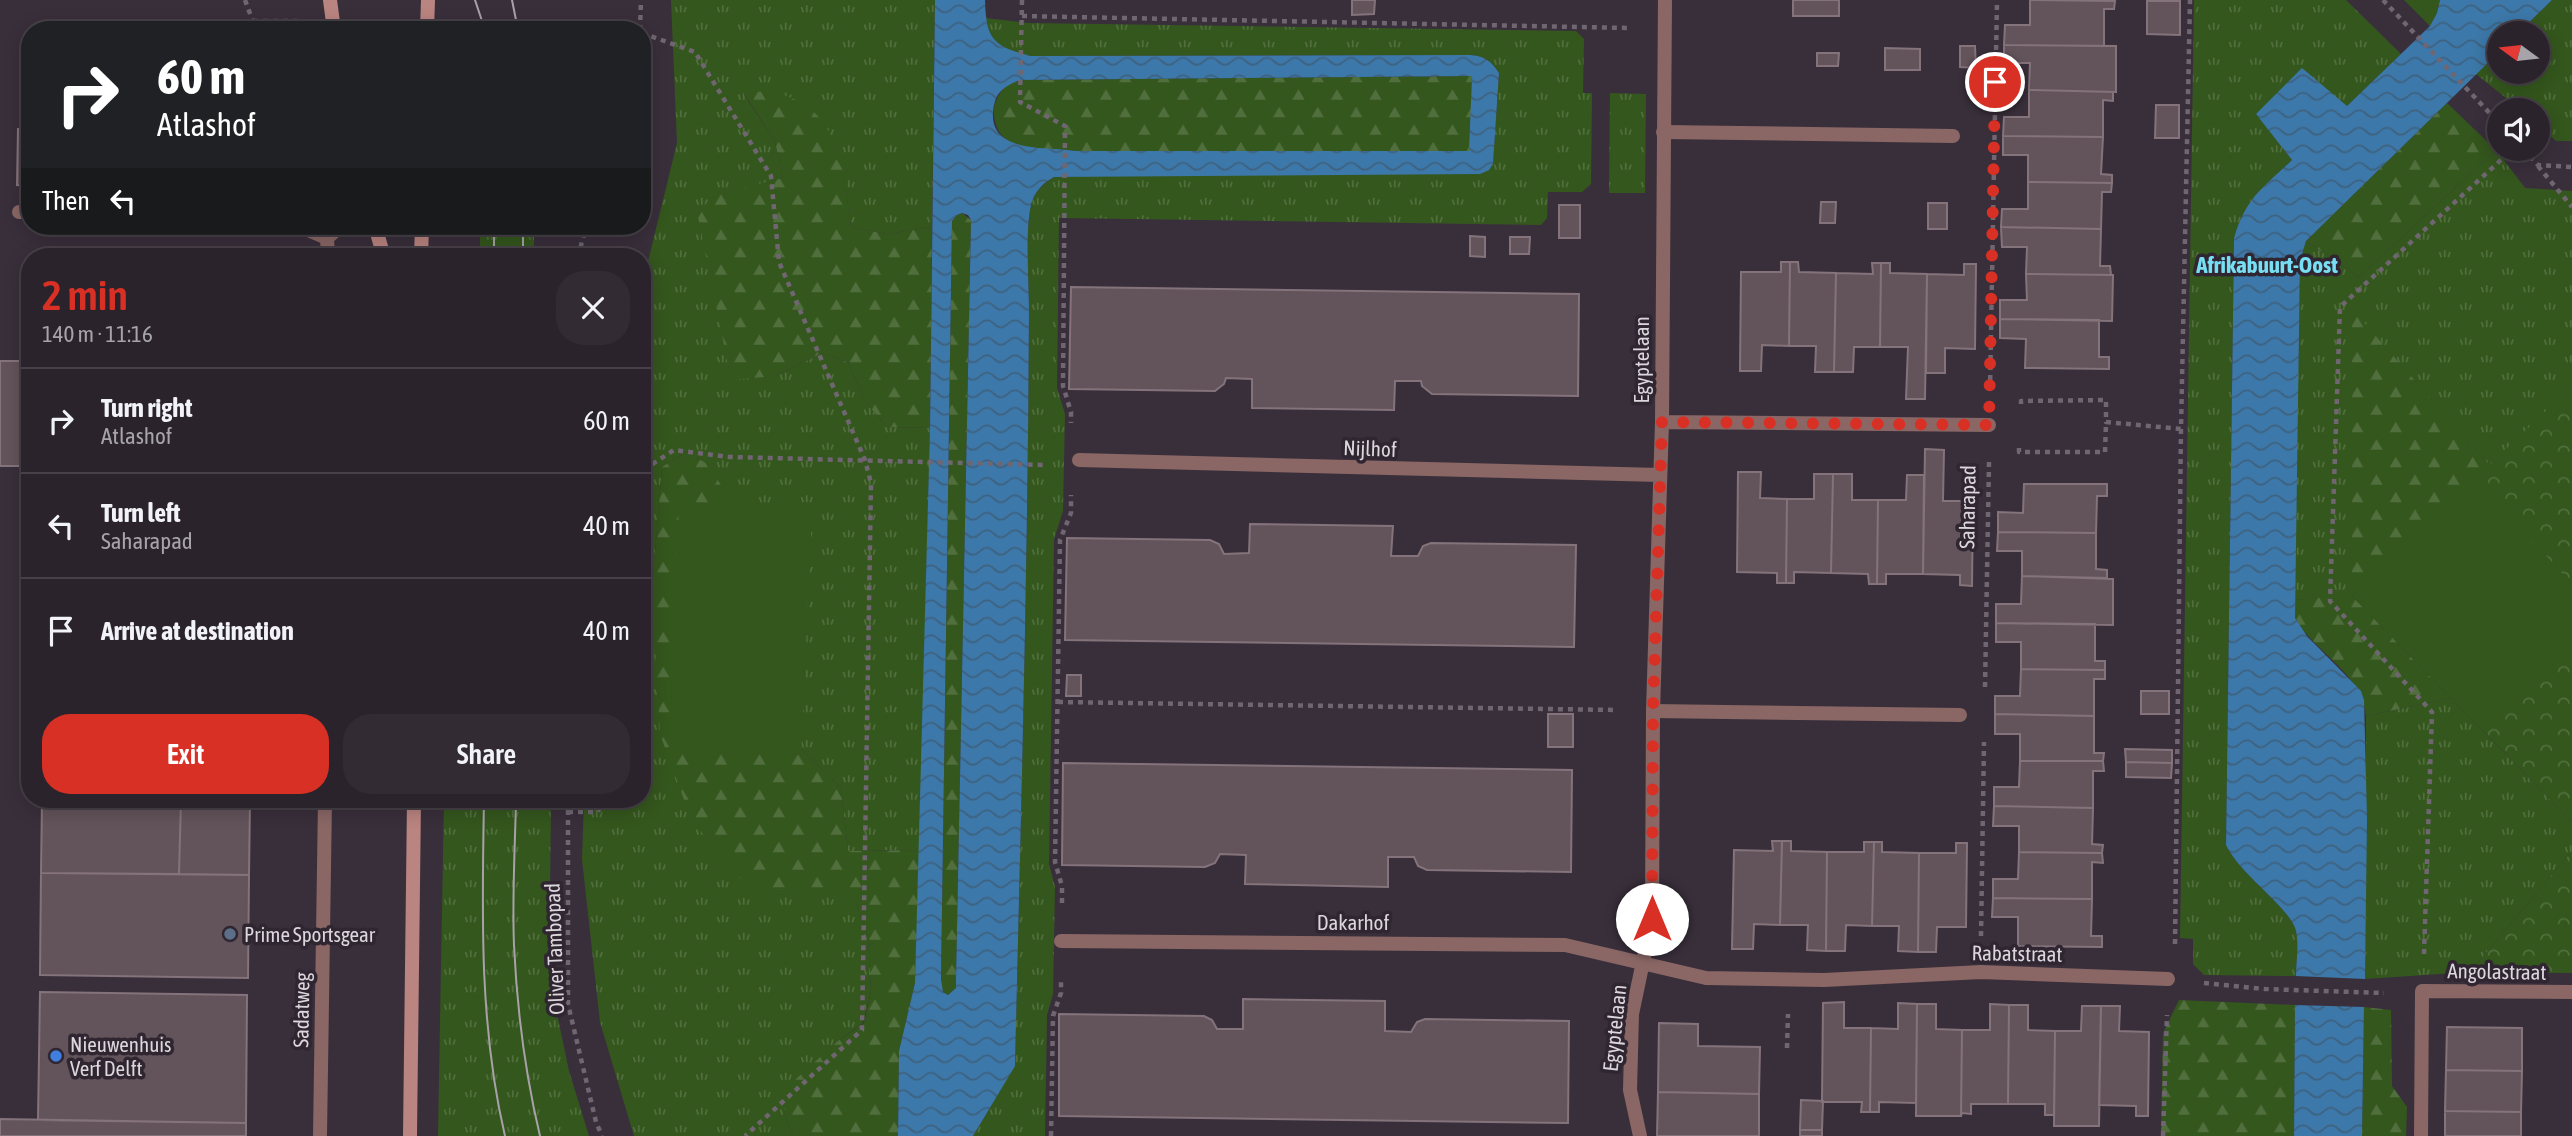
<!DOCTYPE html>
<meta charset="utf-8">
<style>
:root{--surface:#2b232c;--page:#332b34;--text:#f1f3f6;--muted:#a6a4a9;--line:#474048;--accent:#d93025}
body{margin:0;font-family:"Asap Condensed",sans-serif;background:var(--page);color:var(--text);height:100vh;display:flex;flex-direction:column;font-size:26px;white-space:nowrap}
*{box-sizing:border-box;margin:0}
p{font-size:23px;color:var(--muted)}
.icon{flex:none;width:38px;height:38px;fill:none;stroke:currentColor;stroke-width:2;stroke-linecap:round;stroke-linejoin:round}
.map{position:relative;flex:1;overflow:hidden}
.sheet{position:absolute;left:21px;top:248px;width:630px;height:560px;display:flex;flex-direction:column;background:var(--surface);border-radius:28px;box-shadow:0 4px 18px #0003,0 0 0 2px var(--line)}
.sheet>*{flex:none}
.top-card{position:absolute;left:21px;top:21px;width:630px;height:214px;border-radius:28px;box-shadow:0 4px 18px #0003,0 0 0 2px var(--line);background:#202124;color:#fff;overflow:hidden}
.needle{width:46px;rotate:285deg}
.buttons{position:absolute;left:2487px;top:21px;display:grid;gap:14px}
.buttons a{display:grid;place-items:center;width:63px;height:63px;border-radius:50%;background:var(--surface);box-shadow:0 4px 18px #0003,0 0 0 2px var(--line);font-size:35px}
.pin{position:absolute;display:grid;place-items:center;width:60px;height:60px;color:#fff;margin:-30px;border:4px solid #fff;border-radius:50%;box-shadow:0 2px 7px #0007}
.me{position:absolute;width:77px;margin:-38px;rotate:0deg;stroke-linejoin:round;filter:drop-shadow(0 0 5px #0008)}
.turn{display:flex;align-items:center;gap:24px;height:147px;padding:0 21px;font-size:32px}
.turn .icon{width:91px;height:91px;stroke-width:2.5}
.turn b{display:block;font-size:49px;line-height:60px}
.then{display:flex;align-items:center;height:66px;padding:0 21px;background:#0003;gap:14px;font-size:26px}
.round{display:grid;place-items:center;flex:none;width:74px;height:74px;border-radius:28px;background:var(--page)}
.overview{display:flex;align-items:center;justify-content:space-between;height:119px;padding:0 21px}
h1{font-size:42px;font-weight:600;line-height:52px;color:var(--accent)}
.primary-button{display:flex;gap:14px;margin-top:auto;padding:14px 21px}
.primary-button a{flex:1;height:80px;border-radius:28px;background:var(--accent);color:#fff;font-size:28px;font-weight:600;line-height:80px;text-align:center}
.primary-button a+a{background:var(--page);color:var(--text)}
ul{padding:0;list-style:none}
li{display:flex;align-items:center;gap:21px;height:105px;padding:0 21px;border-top:2px solid var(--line)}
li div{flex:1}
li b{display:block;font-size:26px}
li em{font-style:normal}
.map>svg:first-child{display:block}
</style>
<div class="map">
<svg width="2572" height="1136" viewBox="0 0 2572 1136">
<defs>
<pattern id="grass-tufts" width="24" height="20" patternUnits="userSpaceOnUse" patternTransform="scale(1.75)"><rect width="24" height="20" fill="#34571d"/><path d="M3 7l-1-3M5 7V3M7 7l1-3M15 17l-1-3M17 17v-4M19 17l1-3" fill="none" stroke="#516e3d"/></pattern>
<pattern id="forest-firs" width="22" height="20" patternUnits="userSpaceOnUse" patternTransform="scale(1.75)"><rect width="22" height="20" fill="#34571d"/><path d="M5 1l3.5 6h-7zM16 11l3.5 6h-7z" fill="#516e3d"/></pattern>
<pattern id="park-crowns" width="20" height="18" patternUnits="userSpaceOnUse" patternTransform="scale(1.75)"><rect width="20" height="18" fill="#34571d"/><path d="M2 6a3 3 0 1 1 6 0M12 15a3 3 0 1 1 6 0" fill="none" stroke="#516e3d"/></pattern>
<pattern id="water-waves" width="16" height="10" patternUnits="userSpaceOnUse" patternTransform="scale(1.75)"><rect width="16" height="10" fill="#3c78a9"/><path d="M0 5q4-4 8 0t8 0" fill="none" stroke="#3e6280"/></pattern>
</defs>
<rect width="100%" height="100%" fill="#392f3b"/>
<path fill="url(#grass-tufts)" d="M671,0H935L932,227L887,234L851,227L845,183L743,93L775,142L783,178L756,185L775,376L822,353L848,362L866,403L887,427L930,428L920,850L848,851L841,788L803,751L760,697L708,464L686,452L662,467L652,590L776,895L833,890L856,903L868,937L871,991L863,1023L838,1041L784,1113L793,1136H634L600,1022L582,859L584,800H642V286L677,143Z
M2194,0H2346L2401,54L2346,107L2256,113L2292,160C2263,188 2246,198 2234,238L2226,845C2239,874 2290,907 2296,931C2299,944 2296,962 2296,976L2204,975L2193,964V939L2180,938Z
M2404,0H2440L2437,13L2430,26Z
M2552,0H2572V141H2556L2538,125V110H2521L2476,74L2499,52V72H2538V33H2518Z
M985,18L1028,23L1576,31L1584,39L1583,93H1592L1591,184L1582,192H1548L1547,218L1541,225L1059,218L1057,388L1065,414L1063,511L1054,539L1049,864L1055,887L1053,994L1047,1015L1045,1136H973L1015,1065C1021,814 1028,562 1029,310C1029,282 1025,231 1031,205C1034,192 1043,184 1054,177L1493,164L1499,73C1491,61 1485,56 1470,55L1030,56C1001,49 993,47 985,18Z
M1610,93L1646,94L1645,193H1609Z
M2496,150L2525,188L2572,191V386L2490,466L2352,310V596L2294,600L2300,261L2306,241L2359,277Z
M480,226H534V257H480Z
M2451,698L2572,822V851L2470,972L2365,979L2366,716Z
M444,800H551L549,976L569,1071L589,1136H438Z"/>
<path fill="url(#forest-firs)" d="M1472,76L1470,151H1076C1049,147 1002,156 995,121C991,107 997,97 1005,86L1020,80Z
M743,92C753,92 765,91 775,93C841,106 844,173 851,227L887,234L932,227L930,428L887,427L866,403L848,362L822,353L775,376L731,380L697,212L717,194L783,178L775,142Z
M2447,103L2496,150L2359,277L2306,241Z
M962,213L971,220L956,979V988L948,995L943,992L941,986L952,221L957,215Z
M2352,309L2490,466L2352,596L2451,698L2366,716C2362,676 2322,656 2300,626L2295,618L2294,600L2352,595Z
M686,452L708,464L730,500L746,622L760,697L803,751L841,788L848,851L920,850L915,983L899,1051L898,1136H793L784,1113L796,1079L838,1041L864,1023L871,991L868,937L856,903L833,891L776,895L732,874L690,816L660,734L652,590L662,467Z
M2179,1000L2295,1005L2294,1136H2161L2163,1033Z
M2364,1007L2391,1010L2392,1086L2407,1107L2406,1136H2362Z"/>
<path fill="url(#park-crowns)" d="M2572,386V822L2352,596Z
M2572,851V973L2470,972Z"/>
<path fill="#34571d" d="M2475,479L2572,584V646L2482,730L2352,596Z
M679,507L812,513L801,755L669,750Z"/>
<path fill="url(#water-waves)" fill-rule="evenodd" d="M935,0H985C986,39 993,46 1030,56L1470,55C1485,56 1491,61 1499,73L1493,164L1489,170L1480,174L1054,177C1043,183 1034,192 1031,205C1025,231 1029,282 1029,310C1028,562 1021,814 1015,1066L973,1136H898L899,1051L915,983L930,428ZM1472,76L1469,151H1076C1046,146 984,155 994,105C997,90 1008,85 1020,80ZM962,213L968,215L971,220L956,979V988L948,995L943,992L941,979L952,221L957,215Z
M2440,0H2552L2518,33H2499V52L2306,241L2300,261L2295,618L2307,636L2361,691L2364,700L2367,818L2365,979L2296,976C2296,962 2299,945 2296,931C2290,907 2239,874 2226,845L2234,238C2246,197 2263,188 2292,160L2256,114L2302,68L2347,106L2430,26L2437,13Z
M2295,1005L2364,1007L2362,1136H2294Z"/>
<path fill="#63535a" stroke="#84737b" stroke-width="2" d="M1352,0H1375L1374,14L1352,15Z
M1793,0H1839V16H1793Z
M2030,0L2115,1L2114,9H2104V46L2004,45L2005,25H2030Z
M2147,1H2180V35L2147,34Z
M2004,45L2116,46V92L2029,90L2030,63H2004Z
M1960,46H1975L1976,68L1960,67Z
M1885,48L1920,49V70H1885Z
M1817,53H1839L1838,66H1817Z
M2029,90L2116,92H2113V101L2103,100V137L2003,136L2004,117H2029Z
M2156,105H2179V138H2155Z
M18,129H30V186L17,185Z
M2003,136L2103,137L2101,174L2112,175V183L2028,182V155H2003Z
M2028,182L2112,183L2111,192H2102L2101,229L2001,227L2002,209H2028Z
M1821,202H1836L1835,223H1820Z
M1928,203H1947V229H1928Z
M1559,205H1580V238H1559Z
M2001,227L2101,229L2100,266H2110L2111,275L2026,274L2027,247H2002Z
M1470,236L1485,237V257L1470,256Z
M1510,237H1530L1529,254H1510Z
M1781,262H1790L1789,346L1762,345L1761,371H1740L1741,272H1781Z
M1790,262H1798L1799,272L1836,273L1834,372H1815L1816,346H1789Z
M1872,263H1881L1880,347H1854L1853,372H1834L1836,273L1873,274Z
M1881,263H1890V273L1927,274L1925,399H1906L1908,347H1880Z
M1964,264H1976L1975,349L1945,348V373H1926L1927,274L1964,275Z
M2026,274L2113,275L2112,321L2000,319V300H2027Z
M1071,287L1579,294L1578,396L1432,394L1422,386L1421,381H1395L1394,410L1252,408V379L1226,378L1224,384L1215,391L1069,389Z
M2000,319L2099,320V357H2109V369L2025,368L2026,339L2000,338Z
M0,361H30V466H0Z
M1925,449L1944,450L1943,501H1973L1972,586L1960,585V575L1923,574Z
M1738,472H1761L1760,498L1787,499L1786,583H1777V573L1737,572Z
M1814,474H1833L1831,573L1794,572V583H1786L1787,499H1814Z
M1833,474H1852V500H1878L1877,584H1869L1868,574L1831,573Z
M1907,475H1924L1923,574H1886V584H1877L1878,500H1906Z
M2024,484H2107V496H2097L2096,533L1998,532V512L2023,513Z
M1250,524L1393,526L1391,556H1418L1423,546L1431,543L1576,545L1574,647L1065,640L1067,538L1210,540L1219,544L1224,554L1249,553Z
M1998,532L2096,533V569L2107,570V578L2022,576V551H1997Z
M2022,576L2113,579V625L1996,623V604H2021Z
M1996,623L2095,624V661H2105V670L2021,669V642H1996Z
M2021,669L2105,670V679H2094V716L1995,714V696H2020Z
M1067,675H1081V696H1066Z
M2141,691H2169V714H2141Z
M1548,714H1573V747H1548Z
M1995,714L2094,716V753H2104L2103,761H2020V734H1995Z
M2125,749L2172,750V763L2126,762Z
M2020,761H2103L2104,771H2093V808L1994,806V787H2019Z
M2126,762L2172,763L2171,778L2126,777Z
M1063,763L1572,770L1571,872L1427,870L1418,866L1414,857H1388V887L1245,884L1246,855L1220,854L1215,863L1205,867L1062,865Z
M42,800H181L179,874L41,873Z
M181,800H250L249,875L179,874Z
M1994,806L2093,808L2092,844L2103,845L2102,853L2019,852V826H1993Z
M1772,841H1782L1780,925L1754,924L1753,949H1732L1734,850L1773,851Z
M1782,841H1791V851L1827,852L1826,951L1807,950L1808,925H1780Z
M1864,842H1874L1872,926L1846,925L1845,951H1826L1827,852H1864Z
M1874,842H1882V852L1919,853L1918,952L1898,951L1899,926H1872Z
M1956,843H1967L1966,927H1937L1936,952H1918L1919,853H1956Z
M2019,852L2102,853L2103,863L2092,862V899L1993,898V879H2018Z
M41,873L249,875L248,978L40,975Z
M1993,898L2092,899L2091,936H2102V947L2018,946V917H1992Z
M40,992L247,995L246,1123L38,1120Z
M1243,999L1385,1001V1031L1411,1032L1417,1022L1425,1019L1569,1021L1568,1123L1059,1116V1014L1204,1016L1212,1020L1217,1029H1243Z
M1844,1002V1028H1871L1870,1112H1861L1862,1102H1822L1823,1003Z
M1898,1003L1917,1004L1916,1103L1879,1102V1112H1870L1871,1028L1898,1029Z
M1917,1004H1936V1029L1962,1030L1961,1116H1916Z
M1990,1004L2009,1005L2008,1104H1971V1114L1962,1113L1961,1116L1962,1030H1990Z
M2009,1005H2028V1030L2055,1031L2054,1115H2045V1104H2008Z
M2082,1006H2101L2099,1126H2054L2055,1031H2081Z
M2101,1006H2120L2119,1031L2149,1032L2148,1116H2136V1106L2099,1105Z
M1659,1023L1698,1024V1046L1760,1047L1759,1094L1658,1092Z
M2447,1027L2522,1028V1071L2446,1070Z
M2446,1070L2522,1071L2521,1112L2445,1111Z
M1658,1092L1759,1094V1136H1657Z
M1801,1100L1823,1101L1822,1130H1800Z
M2445,1111L2521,1112V1136H2445Z
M0,1119L246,1123V1136H0Z
M1800,1130H1822V1136H1800Z"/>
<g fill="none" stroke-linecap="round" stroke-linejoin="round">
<path stroke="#6f6671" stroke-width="4.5" stroke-dasharray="5 5" stroke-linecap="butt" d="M245,0L256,30
M1022,0L1020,102L1065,126L1063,386L1071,412V423
M2383,0L2499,123
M1022,16L1630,28
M253,21H297
M368,23H391
M463,25L598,30
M640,30L641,0
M642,33L695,52L771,176L779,262L865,460L871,483L862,1030L745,1136
M2523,149L2538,165L2572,167
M2538,166L2572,207
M578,257L586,226
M1990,390L1997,0
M2021,404V401L2106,400V422L2181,429
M2019,448V452H2105L2106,422
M642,481L651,465L674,450L729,457L1044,465
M1985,687L1989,462
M1058,702L1617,710
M568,800V1004L596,1122L602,1136
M568,812H597L607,800
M1062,903V886L1055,862L1060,540L1071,513V495
M1981,936L1984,742
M2175,944L2181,429L2190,0
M2424,954L2432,712L2330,601L2340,307L2513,149
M2204,983L2265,989L2384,993
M1787,1048L1788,1014
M1051,1136L1053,1016L1061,993V978
M2163,1136L2167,1015"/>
<path stroke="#8a6765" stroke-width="14" d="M1663,132L1953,136
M19,212H30
M299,226L327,238
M328,257L327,238L341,226
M1653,711L1960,715
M320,1136L325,800"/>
<path stroke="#8a6765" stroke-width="14" d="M1662,422L1989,425
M1079,460L1660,475
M1061,941L1565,945L1706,978L1824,980L1981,972L2168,979
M1640,1136L1630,1090L1632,1014L1652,919L1653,711L1662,422L1665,0
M2421,1136L2422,991L2572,992"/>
<path stroke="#ba8480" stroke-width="14" d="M330,0L334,30
M427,30L428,0
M375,226L384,257
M421,257L422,226
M410,1136L414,800"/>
<path stroke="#a8a1a9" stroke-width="2" d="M475,0L485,30
M512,0L518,30
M494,257V226
M523,257V226
M484,800C482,912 479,1026 505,1136
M516,800C515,848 512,897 514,945C517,1010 525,1073 540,1136"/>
</g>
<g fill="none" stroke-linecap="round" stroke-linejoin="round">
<path stroke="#d93025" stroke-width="12" stroke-dasharray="0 21.6" d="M1652,919L1653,711L1662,422L1989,425L1995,82"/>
</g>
<circle fill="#5c6f8a" stroke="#2f2631" stroke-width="2.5" cx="230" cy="934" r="7"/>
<circle fill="#3f7fe0" stroke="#2f2631" stroke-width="2.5" cx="56" cy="1056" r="7"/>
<g text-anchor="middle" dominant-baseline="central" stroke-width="7" stroke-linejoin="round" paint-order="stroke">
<g font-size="21" fill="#dcd6dd" stroke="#2f2631">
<text transform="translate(1641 360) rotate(-90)">Egyptelaan</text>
<text transform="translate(1370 448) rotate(2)">Nijlhof</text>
<text transform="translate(1967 507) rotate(-89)">Saharapad</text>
<text x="1353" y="922">Dakarhof</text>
<text transform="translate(554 949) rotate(-92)">Oliver Tambopad</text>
<text transform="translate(2017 953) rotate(1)">Rabatstraat</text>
<text transform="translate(2497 971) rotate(1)">Angolastraat</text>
<text transform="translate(301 1010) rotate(-89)">Sadatweg</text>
<text transform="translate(1614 1028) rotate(-84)">Egyptelaan</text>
</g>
<g font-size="21" fill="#dcd6dd" stroke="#2f2631" text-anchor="start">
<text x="244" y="934">Prime Sportsgear</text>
<text x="70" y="1044">Nieuwenhuis<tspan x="70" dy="24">Verf Delft</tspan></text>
</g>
<g font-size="23" font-weight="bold" fill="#77def3" stroke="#2f2631">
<text x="2267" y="265">Afrikabuurt-Oost</text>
</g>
</g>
</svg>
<div class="buttons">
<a><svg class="needle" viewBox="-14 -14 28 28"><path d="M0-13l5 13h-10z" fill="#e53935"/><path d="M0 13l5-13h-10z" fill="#a6a4a9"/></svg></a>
<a><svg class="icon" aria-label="sound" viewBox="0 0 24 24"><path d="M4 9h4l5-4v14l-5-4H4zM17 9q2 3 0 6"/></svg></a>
</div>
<div class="pin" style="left:1995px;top:82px;background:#d93025"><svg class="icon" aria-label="arrive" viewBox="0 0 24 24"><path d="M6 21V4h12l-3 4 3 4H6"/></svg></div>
<svg class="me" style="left:1652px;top:919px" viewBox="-20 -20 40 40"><circle r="19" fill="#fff"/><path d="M0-13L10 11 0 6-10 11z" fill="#d93025"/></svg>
<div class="top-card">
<div class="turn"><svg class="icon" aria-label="right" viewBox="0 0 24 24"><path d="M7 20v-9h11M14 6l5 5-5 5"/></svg><div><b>60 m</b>Atlashof</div></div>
<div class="then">Then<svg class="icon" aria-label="left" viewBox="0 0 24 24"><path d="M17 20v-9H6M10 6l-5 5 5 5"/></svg></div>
</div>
<section class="sheet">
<div class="overview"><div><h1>2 min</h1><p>140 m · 11:16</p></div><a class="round"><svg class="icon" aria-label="close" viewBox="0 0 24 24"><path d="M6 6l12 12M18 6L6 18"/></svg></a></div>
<ul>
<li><svg class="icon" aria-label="right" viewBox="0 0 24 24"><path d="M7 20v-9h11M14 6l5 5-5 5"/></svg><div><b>Turn right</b><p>Atlashof</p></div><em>60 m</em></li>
<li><svg class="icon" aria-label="left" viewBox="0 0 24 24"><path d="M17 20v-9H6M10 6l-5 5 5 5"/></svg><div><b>Turn left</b><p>Saharapad</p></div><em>40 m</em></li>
<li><svg class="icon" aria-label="arrive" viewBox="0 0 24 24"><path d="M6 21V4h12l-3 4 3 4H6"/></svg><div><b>Arrive at destination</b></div><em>40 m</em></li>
</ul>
<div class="primary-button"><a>Exit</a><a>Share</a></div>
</section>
</div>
